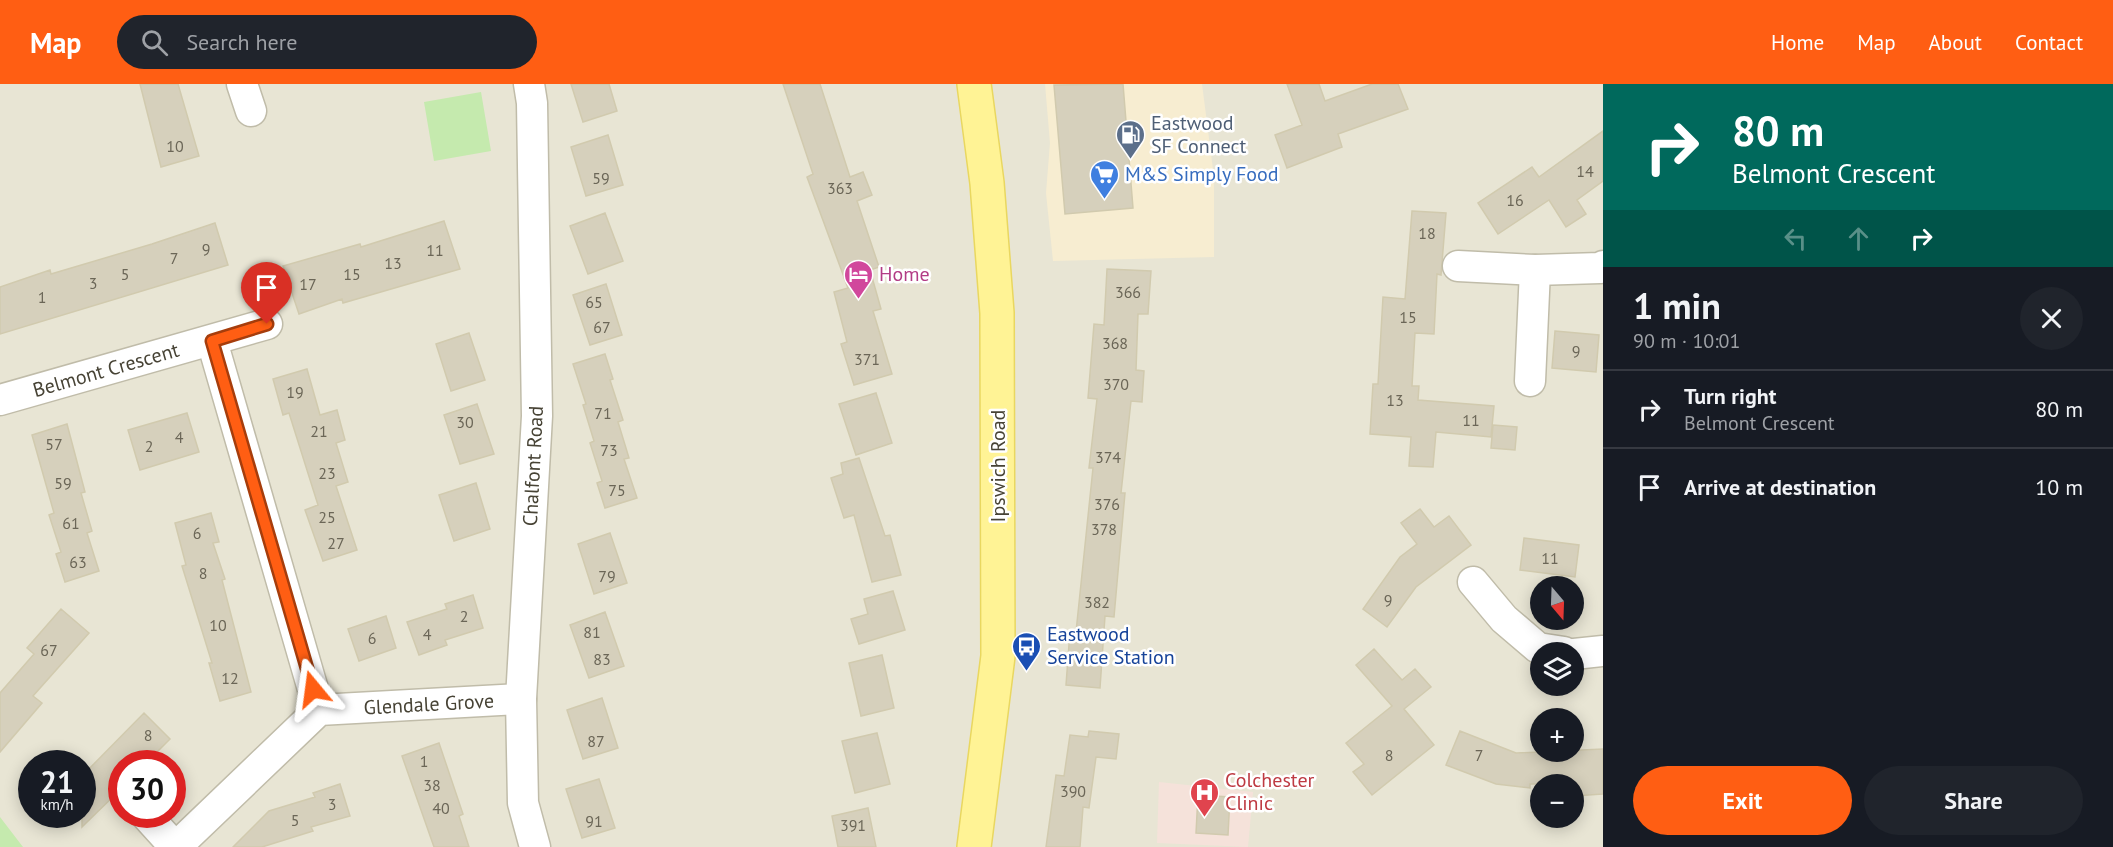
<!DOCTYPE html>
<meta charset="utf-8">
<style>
:root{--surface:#171b24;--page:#20242c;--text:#f1f3f6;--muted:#9ea1a6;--line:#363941;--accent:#ff5e13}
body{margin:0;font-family:"PT Sans",sans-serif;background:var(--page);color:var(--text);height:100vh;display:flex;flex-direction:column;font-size:22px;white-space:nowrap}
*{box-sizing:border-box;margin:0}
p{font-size:20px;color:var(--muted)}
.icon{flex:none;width:33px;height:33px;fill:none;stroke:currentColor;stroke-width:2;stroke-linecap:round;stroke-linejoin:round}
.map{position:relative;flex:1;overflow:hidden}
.details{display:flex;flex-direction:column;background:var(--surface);width:510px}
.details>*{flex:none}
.guide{background:#00695c;color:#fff;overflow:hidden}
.needle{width:39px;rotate:161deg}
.buttons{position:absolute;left:1530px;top:492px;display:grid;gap:12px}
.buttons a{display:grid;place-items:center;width:54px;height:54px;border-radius:50%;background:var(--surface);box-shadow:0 3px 15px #0003;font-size:30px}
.speed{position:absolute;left:18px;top:666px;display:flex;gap:12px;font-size:30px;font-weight:700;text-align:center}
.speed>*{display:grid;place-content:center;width:78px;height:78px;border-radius:50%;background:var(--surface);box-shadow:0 3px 15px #0003;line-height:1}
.speed small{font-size:15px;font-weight:400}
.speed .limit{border:9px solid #d22;background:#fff;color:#111}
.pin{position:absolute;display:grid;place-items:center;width:51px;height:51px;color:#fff;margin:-62px -26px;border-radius:50% 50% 50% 0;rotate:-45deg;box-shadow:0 0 6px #0007}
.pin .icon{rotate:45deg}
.me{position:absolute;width:66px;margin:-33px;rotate:344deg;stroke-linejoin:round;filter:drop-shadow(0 0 4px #0008)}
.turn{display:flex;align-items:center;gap:21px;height:126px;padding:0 30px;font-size:27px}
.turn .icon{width:78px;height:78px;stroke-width:2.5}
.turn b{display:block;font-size:42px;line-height:51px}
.lanes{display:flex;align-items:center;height:57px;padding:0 30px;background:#0003;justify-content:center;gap:30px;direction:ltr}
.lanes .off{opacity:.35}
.round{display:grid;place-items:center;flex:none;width:63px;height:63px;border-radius:32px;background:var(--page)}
.summary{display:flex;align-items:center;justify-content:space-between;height:102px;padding:0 30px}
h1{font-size:36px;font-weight:700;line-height:45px}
.cta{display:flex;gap:12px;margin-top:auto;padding:12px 30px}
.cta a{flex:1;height:69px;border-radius:36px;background:var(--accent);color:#fff;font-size:24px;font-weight:700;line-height:69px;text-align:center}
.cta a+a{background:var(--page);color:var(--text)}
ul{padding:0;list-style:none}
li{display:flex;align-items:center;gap:18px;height:78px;padding:0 30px;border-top:2px solid var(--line)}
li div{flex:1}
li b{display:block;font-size:22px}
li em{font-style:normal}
header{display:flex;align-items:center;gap:36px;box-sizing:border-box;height:84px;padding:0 30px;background:var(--accent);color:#fff}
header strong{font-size:28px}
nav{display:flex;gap:33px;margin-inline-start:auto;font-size:21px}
.search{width:420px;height:54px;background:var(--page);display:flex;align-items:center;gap:15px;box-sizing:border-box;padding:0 21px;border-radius:33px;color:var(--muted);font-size:22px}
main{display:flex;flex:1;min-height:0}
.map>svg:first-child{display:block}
</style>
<header>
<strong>Map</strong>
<div class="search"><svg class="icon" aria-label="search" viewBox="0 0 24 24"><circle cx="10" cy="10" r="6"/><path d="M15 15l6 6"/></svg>Search here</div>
<nav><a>Home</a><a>Map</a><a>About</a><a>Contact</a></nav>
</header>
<main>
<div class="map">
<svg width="1603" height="763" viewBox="0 0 1603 763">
<rect width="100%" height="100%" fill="#f4f2e7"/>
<path fill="#e8e5d4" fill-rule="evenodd" d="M0,0H1603V763H0ZM1540,502H1574V536H1540ZM1540,568H1574V602H1540ZM1540,634H1574V668H1540ZM32,680H82V730H32ZM122,680H172V730H122ZM1540,700H1574V734H1540Z"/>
<path fill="#f7edd1" d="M1045,0H1202L1214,93V173L1053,177L1046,109L1050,59Z"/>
<path fill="#f5e2da" d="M1159,698L1253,708L1248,763L1157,759Z"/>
<path fill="#c5eaae" d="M481,8L491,67L434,77L424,18Z
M0,733L23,763H0Z"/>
<path fill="#d6d0bc" stroke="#d1caae" stroke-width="1.5" d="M140,0H178L199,72L161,83Z
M571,0H609L617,27L583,38Z
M783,0H820L850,93L863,88L872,111L857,117L879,183L870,186L881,225L873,227L892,290L854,301L841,260L847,258L834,208L848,204L807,93L813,90Z
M1123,0L1133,124L1065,130L1054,1Z
M1287,0H1319L1325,17L1372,0H1398L1408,25L1338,50L1342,63L1287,84L1275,51L1302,41Z
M1603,47V97L1577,116L1586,130L1566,143L1549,116L1498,150L1478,119L1532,83L1539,93Z
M608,51L623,101L586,112L571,63Z
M1412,127L1446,129L1441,191L1437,190L1434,250L1415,249L1412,302H1419L1418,316L1494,322L1491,353L1436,348L1433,383L1409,382L1411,353L1370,350L1373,300H1378L1383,213L1405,215Z
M605,129L623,177L588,190L570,142Z
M444,137L460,185L343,219L342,215L299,230L283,182L360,160L361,163Z
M215,139L228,181L0,250V203L50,186L51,190L152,160Z
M1107,185L1151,187L1148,230H1138L1136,286L1144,287L1142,318L1131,317L1121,409H1125L1114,533L1105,532L1100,604L1066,601L1070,547L1076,548L1093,384H1089L1097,315L1088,314L1094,240L1104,241Z
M606,200L622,251L590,261L573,211Z
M1555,247L1599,251L1596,288L1552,284Z
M469,249L485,296L451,307L436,260Z
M605,270L613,295L610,296L623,336L618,338L629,374L624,375L637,414L605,424L597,399L602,397L590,359L594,357L583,321L586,320L573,280Z
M307,285L320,331L337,326L345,356L336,359L348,398L336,402L357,466L323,477L305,426L318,421L289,329L283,331L273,295Z
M876,309L892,359L856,371L839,320Z
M477,320L494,370L460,380L444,331Z
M187,329L199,368L140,386L128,346Z
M67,340L85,408L81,409L92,447L87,449L99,487L65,498L56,470L61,468L49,431L54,429L32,351Z
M1493,341L1517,343L1515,366L1491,364Z
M859,374L885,452L890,451L901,491L872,498L854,431L844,434L831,394L843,390L841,379Z
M476,399L490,445L454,457L439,411Z
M1420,425L1434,443L1449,432L1471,461L1416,503L1387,543L1363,525L1400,473L1417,460L1401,439Z
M211,429L219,458L213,459L225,495L222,496L251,608L220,617L209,579H212L182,482L186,481L175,439Z
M610,449L627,499L594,510L578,460Z
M1524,454L1579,461L1575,493L1520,486Z
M893,507L905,546L859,560L851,535L868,530L864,515Z
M473,511L483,544L445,556L447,561L419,571L407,538L447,525L445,520Z
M61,525L89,549L33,612L42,619L0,668V609L34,570L27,564Z
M605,528L624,582L589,594L570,541Z
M386,532L396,564L359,577L348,545Z
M1374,565L1402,596L1415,585L1431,603L1404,625L1434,661L1372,711L1353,688L1364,680L1346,659L1392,622L1356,581Z
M882,571L894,624L861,632L849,579Z
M602,614L618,664L583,675L567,626Z
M144,629L170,655L145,680H122V704L82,743V692Z
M1089,647L1119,650L1116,675L1096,673L1089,724L1083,723L1080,763H1046L1056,691L1064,692L1070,651L1088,653Z
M1460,647L1516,669L1603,665V710L1574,712V700H1530V704L1496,700L1446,681Z
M877,649L890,700L855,709L842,657Z
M439,659L463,730L459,732L469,763H434L402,672Z
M599,695L615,744L582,754L566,705Z
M340,700L350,732L311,743L313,747L262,763H233L269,727L315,713L313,709Z
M1198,711L1230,713L1228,751L1196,749Z
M868,724L876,763H838L832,732Z"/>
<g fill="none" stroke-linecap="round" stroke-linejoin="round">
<defs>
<g id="minor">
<path d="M242,0L251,27"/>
<path d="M529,0L532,19L537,332L521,615L523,719L535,763"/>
<path d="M1458,182L1535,186L1600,184L1603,182"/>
<path d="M212,257L319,626"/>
<path d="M1530,297L1535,186"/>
<path id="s1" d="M0,316L267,240"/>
<path d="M1473,498L1504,535L1538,564L1564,568"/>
<path d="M1574,570L1603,567"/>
<path d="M145,730L175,763"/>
<path id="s2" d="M176,763L319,626L521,615"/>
</g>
<path id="major" d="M974,763L998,572L997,229L987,99L974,0"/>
</defs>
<use href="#minor" stroke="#c0bca9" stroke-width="33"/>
<use href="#major" stroke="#e9d760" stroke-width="36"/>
<use href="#minor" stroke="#fff" stroke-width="30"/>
<use href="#major" stroke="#fff395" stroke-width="33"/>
</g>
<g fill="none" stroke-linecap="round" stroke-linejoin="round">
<defs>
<path id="route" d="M267,240L212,257L313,605"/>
</defs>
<use href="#route" stroke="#a63d0c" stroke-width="15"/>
<use href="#route" stroke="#ff5e13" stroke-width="10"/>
</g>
<defs>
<symbol id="fuel-pin" viewBox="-11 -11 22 30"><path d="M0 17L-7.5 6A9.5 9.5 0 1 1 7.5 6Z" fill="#5c6f8a" stroke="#fff"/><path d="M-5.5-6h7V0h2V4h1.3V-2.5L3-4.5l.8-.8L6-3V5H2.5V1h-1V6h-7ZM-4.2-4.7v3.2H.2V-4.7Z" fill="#fff"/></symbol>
<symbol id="supermarket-pin" viewBox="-11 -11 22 30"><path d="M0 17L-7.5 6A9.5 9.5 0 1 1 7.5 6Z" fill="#3f7fe0" stroke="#fff"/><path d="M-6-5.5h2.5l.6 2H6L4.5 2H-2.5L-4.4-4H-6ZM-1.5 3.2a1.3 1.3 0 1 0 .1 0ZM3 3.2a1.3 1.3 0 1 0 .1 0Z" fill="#fff"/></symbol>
<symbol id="hotel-pin" viewBox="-11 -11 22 30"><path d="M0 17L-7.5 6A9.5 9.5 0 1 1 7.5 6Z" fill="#d1479c" stroke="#fff"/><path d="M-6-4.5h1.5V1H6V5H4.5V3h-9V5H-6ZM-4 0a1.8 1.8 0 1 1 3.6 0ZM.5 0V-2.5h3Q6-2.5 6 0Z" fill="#fff"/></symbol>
<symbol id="bus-pin" viewBox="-11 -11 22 30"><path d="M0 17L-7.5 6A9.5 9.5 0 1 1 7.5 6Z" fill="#1a4fb4" stroke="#fff"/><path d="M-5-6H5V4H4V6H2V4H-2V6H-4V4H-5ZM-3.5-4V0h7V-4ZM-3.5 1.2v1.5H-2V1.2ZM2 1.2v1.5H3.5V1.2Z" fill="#fff"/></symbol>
<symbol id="hospital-pin" viewBox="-11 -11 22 30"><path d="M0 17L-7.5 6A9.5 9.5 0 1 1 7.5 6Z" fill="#e0444e" stroke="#fff"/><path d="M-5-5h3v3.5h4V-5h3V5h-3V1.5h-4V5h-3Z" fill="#fff"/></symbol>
</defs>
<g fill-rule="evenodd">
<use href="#fuel-pin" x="1114" y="34" width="33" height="45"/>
<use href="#supermarket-pin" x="1088" y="74" width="33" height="45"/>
<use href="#hotel-pin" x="842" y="174" width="33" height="45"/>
<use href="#bus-pin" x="1010" y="546" width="33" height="45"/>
<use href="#hospital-pin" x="1188" y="692" width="33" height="45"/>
</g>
<g text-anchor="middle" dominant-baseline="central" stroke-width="5" stroke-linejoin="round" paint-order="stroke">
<g font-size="16" fill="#6b6657">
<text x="175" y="62">10</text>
<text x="1585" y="87">14</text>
<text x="601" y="94">59</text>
<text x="840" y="104">363</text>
<text x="1515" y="116">16</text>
<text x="1427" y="149">18</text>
<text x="206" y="165">9</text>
<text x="435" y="166">11</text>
<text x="174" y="174">7</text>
<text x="393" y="179">13</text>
<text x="125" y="190">5</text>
<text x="352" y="190">15</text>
<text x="93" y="199">3</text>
<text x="308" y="200">17</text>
<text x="1128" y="208">366</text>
<text x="42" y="213">1</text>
<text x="594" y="218">65</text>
<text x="1408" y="233">15</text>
<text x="602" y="243">67</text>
<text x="1115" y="259">368</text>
<text x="1576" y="267">9</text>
<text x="867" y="275">371</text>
<text x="1116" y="300">370</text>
<text x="295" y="308">19</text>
<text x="1395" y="316">13</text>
<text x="603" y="329">71</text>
<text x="1471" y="336">11</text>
<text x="465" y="338">30</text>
<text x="319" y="347">21</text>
<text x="179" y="353">4</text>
<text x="54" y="360">57</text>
<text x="149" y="362">2</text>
<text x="609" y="366">73</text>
<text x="1108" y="373">374</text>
<text x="327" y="389">23</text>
<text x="63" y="399">59</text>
<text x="617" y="406">75</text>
<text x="1107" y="420">376</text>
<text x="327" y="433">25</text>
<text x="71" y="439">61</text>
<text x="1104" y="445">378</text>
<text x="197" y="449">6</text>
<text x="336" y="459">27</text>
<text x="1550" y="474">11</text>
<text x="78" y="478">63</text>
<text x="203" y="489">8</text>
<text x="607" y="492">79</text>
<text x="1388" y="516">9</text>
<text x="1097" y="518">382</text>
<text x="464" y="532">2</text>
<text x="218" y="541">10</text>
<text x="592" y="548">81</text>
<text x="427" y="550">4</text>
<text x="372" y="554">6</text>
<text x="49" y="566">67</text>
<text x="602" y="575">83</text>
<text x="230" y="594">12</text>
<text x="148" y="651">8</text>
<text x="596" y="657">87</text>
<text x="1389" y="671">8</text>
<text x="1479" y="671">7</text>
<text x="424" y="677">1</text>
<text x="432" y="701">38</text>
<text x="1073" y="707">390</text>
<text x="332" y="720">3</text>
<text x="441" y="724">40</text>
<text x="295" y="736">5</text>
<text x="594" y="737">91</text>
<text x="853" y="741">391</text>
</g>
<g font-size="20" fill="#4e5e75" stroke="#fff" text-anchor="start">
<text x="1151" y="39">Eastwood<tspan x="1151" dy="23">SF Connect</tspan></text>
</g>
<g font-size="20" fill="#366cbe" stroke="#fff" text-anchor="start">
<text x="1125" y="90">M&amp;S Simply Food</text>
</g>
<g font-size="20" fill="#b23c85" stroke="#fff" text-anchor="start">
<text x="879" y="190">Home</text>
</g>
<g font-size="20" fill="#474335" stroke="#fff">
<text stroke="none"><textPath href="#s1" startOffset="110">Belmont Crescent</textPath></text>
<text transform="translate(533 382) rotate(-87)">Chalfont Road</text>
<text transform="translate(998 382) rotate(-90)">Ipswich Road</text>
<text stroke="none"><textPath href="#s2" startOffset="308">Glendale Grove</textPath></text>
</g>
<g font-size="20" fill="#164399" stroke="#fff" text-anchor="start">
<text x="1047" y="550">Eastwood<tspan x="1047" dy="23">Service Station</tspan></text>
</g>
<g font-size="20" fill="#be3a42" stroke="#fff" text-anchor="start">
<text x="1225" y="696">Colchester<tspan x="1225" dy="23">Clinic</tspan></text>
</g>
</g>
</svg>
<div class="buttons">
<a><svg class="needle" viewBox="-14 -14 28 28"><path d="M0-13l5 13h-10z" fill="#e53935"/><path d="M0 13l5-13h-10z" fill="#9ea1a6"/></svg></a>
<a><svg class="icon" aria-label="layers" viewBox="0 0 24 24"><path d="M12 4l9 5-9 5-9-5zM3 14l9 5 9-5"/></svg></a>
<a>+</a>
<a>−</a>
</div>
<div class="speed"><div>21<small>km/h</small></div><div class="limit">30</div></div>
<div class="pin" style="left:267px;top:240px;background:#d93025"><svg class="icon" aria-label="arrive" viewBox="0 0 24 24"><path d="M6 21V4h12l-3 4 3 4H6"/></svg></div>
<svg class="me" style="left:313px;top:605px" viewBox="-20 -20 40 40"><path d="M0-17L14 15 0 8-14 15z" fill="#ff5e13" stroke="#fff" stroke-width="4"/></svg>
</div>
<section class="details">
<div class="guide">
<div class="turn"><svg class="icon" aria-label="right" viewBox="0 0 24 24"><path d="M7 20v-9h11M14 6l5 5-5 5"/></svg><div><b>80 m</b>Belmont Crescent</div></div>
<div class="lanes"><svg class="icon off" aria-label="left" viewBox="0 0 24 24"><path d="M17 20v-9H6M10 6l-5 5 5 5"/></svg><svg class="icon off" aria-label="ahead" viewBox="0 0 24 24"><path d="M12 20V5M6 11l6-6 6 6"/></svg><svg class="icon" aria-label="right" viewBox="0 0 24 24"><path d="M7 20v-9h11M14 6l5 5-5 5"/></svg></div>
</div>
<div class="summary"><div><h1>1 min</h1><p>90 m · 10:01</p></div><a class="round"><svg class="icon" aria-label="close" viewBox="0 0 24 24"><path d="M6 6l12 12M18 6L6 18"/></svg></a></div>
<ul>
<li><svg class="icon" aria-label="right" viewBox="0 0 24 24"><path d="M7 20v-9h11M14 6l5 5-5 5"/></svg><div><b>Turn right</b><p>Belmont Crescent</p></div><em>80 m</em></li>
<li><svg class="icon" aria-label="arrive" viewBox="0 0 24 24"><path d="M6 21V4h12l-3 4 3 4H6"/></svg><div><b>Arrive at destination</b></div><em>10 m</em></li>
</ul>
<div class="cta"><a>Exit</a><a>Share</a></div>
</section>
</main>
